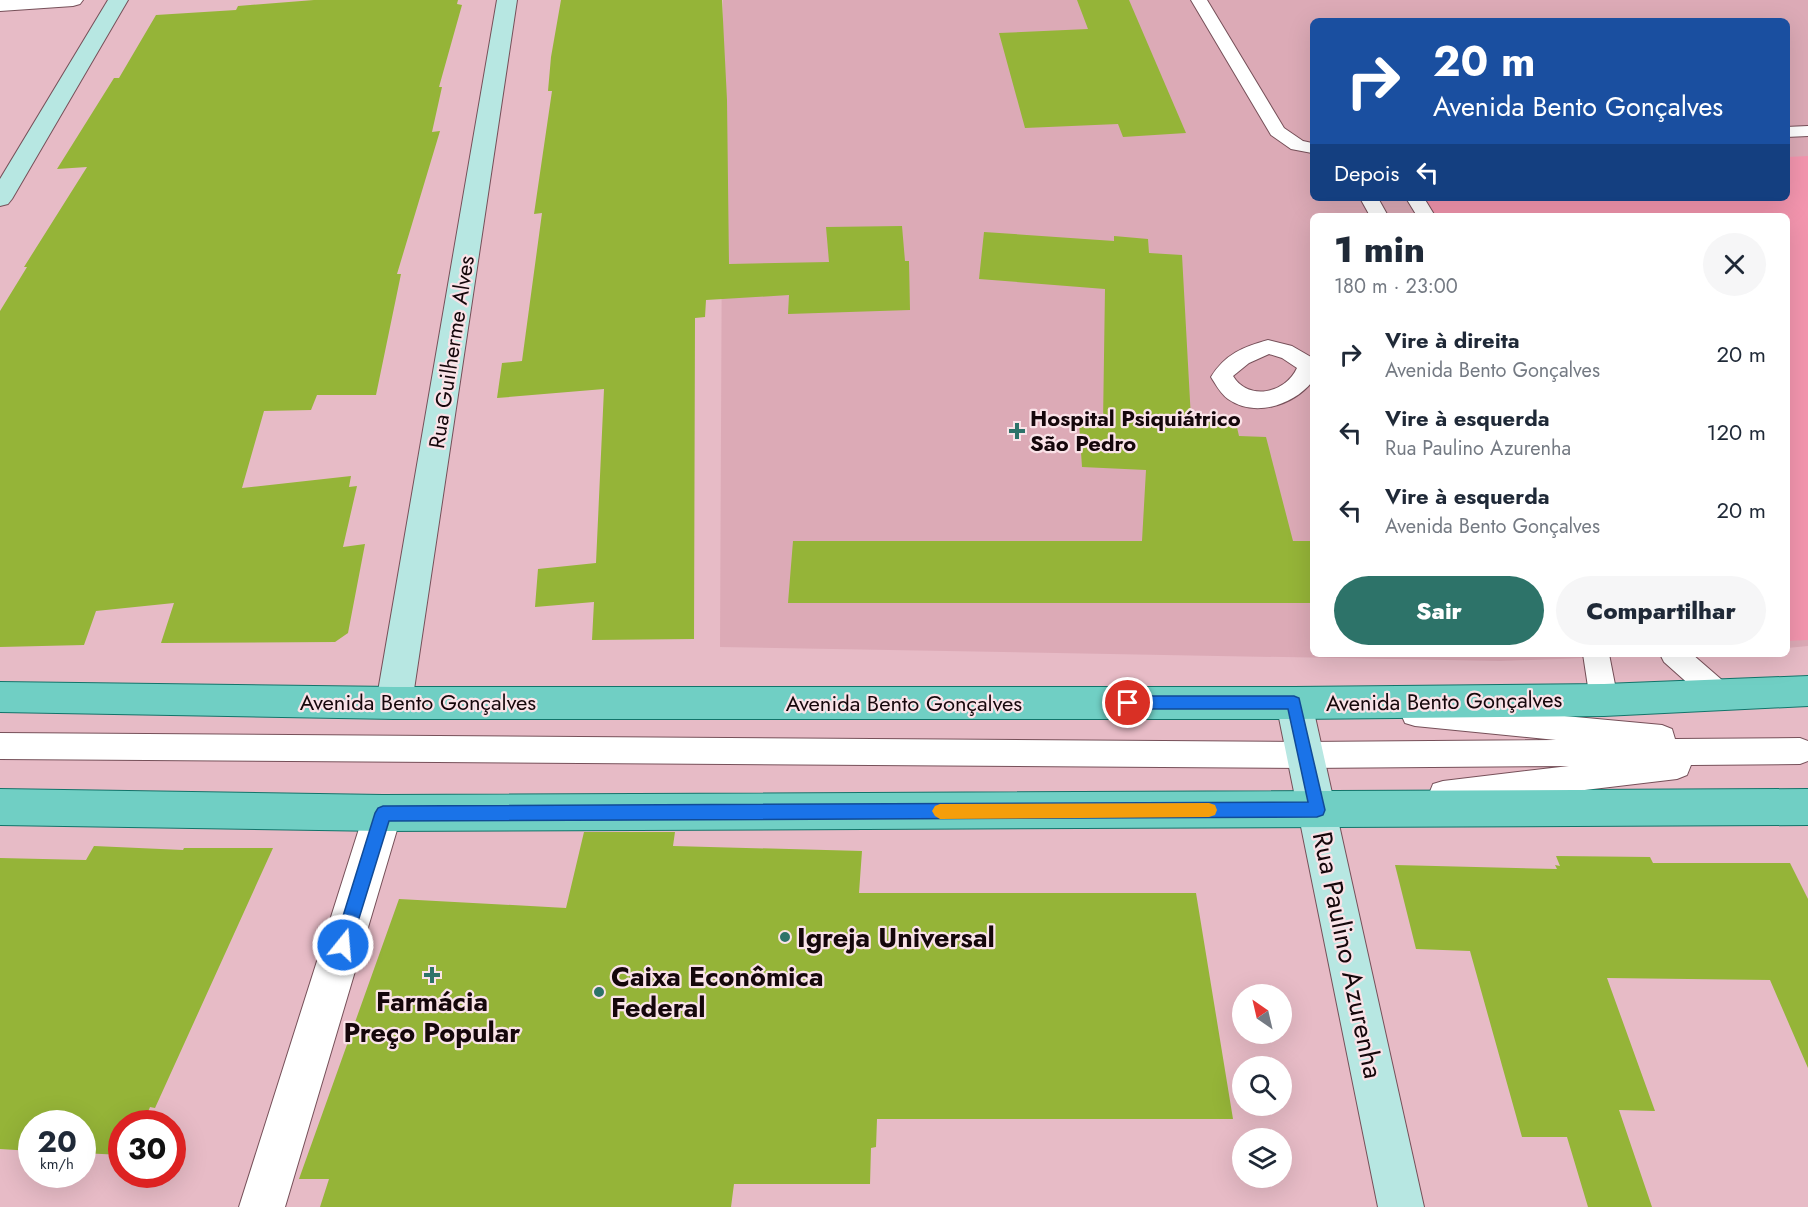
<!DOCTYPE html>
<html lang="pt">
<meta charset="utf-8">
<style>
:root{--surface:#fff;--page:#f6f6f7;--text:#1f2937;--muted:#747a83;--accent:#2d7369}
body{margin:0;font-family:Jost,sans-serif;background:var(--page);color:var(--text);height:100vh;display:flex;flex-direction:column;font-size:22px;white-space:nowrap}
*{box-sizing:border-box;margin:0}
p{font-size:20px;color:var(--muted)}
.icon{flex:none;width:33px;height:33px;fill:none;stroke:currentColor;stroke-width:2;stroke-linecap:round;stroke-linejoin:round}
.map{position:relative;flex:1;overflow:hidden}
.side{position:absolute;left:1310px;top:213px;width:480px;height:444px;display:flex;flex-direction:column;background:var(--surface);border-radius:9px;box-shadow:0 6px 24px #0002}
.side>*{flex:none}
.banner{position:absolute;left:1310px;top:18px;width:480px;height:183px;border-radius:9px;box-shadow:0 6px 24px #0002;background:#1a4fa0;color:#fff;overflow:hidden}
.needle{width:39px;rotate:326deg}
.fabs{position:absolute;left:1232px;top:984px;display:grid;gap:12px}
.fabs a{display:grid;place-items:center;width:60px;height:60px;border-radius:50%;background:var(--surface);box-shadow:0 6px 24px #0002;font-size:30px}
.speed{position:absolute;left:18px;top:1110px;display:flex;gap:12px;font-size:30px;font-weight:700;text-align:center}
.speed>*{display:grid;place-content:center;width:78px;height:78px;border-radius:50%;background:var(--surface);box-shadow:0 6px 24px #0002;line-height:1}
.speed small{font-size:15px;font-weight:400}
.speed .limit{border:9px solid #d22;background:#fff;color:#111}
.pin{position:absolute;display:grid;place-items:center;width:51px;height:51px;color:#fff;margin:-26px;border:3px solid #fff;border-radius:50%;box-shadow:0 2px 6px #0007}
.me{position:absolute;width:66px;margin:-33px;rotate:17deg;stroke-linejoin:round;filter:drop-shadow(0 0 4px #0008)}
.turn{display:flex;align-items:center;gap:21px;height:126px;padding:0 24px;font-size:27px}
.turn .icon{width:78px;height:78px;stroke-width:2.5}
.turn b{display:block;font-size:42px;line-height:51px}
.then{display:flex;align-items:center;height:57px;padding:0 24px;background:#0003;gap:12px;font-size:22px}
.round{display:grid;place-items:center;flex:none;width:63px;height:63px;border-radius:32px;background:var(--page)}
.head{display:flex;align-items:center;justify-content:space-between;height:102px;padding:0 24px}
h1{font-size:36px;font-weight:800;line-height:45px}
.button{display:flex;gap:12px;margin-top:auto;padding:12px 24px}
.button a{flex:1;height:69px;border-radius:36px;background:var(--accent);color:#fff;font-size:24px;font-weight:800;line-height:69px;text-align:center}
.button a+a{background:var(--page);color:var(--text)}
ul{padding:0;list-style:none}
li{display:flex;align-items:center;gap:18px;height:78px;padding:0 24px}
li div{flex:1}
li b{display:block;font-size:22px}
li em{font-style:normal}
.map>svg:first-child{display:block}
</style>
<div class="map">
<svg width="1808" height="1207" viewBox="0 0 1808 1207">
<rect width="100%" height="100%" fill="#e7bbc6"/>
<path fill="#dcaab6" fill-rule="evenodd" d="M723,0H1808V646L1787,648L1786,216H1312V654H1692L1500,661L720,647ZM1312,21H1786V198H1312Z"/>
<path fill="#f395ae" d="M1808,156V640L1787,641L1786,216H1430L1420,198H1786L1787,157Z"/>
<path fill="#95b438" d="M314,0H458L457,4L462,5L439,87H442L432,132L440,131L397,274H401L376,395H317L311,410L264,411L242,488L351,476L349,487L357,486L343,547L365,544L348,633L335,642L161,643L174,603L96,611L84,645L0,647V311L27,267H24L87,167L57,169L114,78H119L156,15L236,10L238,6Z
M561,0H722L727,100L729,264L829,262L826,227L902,226L905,261H909L910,310L788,314L789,295L706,300L705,317L695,318L694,639L592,640L594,602L535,607L538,569L596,563L604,389L497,398L502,363L522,361L542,213L534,214L552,91H548L551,57Z
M1077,0H1129L1186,133L1123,137L1118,124L1025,128L999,33L1088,29Z
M984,232L1114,241V236L1148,239L1149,253L1182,255L1191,419H1235L1239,436L1266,437L1293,541H1312V603H788L793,541H1142L1146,470L1082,467L1079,422L1103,423L1105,289L979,279Z
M584,832H675L673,846L862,851L859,893H1196L1233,1119H877L876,1147L871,1148L870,1184H734L731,1207H320L329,1179H299L399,899L566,908Z
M94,846L183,850L184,848H273L155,1108L150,1107L143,1124H122V1155L82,1153V1124H32V1151L0,1149V858L86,860Z
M1556,856L1650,857L1653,863H1790L1808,899V1068L1770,980L1607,978L1655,1111L1619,1110L1652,1207H1588L1567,1137H1522L1470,951L1416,949L1395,865L1557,869L1555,865L1560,866Z"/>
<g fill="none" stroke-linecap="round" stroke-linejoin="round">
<defs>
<path id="lane" d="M1191,0H1207L1284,128L1303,141L1312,143V153L1291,149L1271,135Z
M1808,126V136L1786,137V127Z
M1360,198H1378L1388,216H1370Z
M1406,198H1424L1435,216H1417Z
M1268,340L1292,346L1311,357L1312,382C1293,405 1255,418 1228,399C1221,394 1216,385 1211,377C1225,354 1243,347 1268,340ZM1269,354L1282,358L1297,368C1285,394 1248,401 1233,376L1249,363Z
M1583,654H1609L1618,700L1614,708L1604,712L1594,708L1590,700Z
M1660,654H1692L1730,687L1734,695L1730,703L1720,707L1710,703L1664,662Z
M1415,702L1662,725L1672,729L1675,739L1800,738L1808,741V761L1800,764L1691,765L1687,775L1677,779L1443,807L1433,804L1429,794L1433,784L1443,781L1569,766L1305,768L0,759V733L1305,742L1556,740L1415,726L1405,723L1401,714L1405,705Z"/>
<path id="street" d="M0,0H83L80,4L73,6L0,11Z
M383,795L396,800L402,813L285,1207H239L364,813L370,800Z"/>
<path id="secondary" d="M108,0H128L12,199L8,204L0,206V179Z
M497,0H517L412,703L406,714L394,719L382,714L376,703Z
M1294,687L1306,692L1312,703L1424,1207H1378L1276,703L1282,692Z"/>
<path id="primary" d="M1808,676V706L1604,716L1294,719H394L0,712V682L394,687H1294L1604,684Z
M0,789L383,795L1808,789V825L383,831L0,825Z"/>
</defs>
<use href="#lane" stroke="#765059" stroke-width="2"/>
<use href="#street" stroke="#765059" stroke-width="2"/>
<use href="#secondary" stroke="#765059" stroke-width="2"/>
<use href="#primary" stroke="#12746a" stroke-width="2"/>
<use href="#lane" fill="#fff" fill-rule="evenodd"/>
<use href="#street" fill="#fff" fill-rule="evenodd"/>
<use href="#secondary" fill="#b7e7e2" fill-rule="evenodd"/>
<use href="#primary" fill="#70cfc4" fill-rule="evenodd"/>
</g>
<path fill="#1a73e8" stroke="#114b97" stroke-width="1.5" d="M1128,696H1294L1299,698L1325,810L1323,815L1317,817L389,821L349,951L343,953L337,951L334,945L375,813L378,808L383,806L1308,802L1288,709H1128L1123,707L1121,703L1123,698Z"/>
<path fill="#f59e0b" d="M1209,803L1215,805L1217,810L1215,815L1209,817L940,819L935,816L932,811L935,806L940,804Z"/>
<g fill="#2d7369" stroke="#fae3e8" stroke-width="2">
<path d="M1014 422h6v6h6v6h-6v6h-6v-6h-6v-6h6z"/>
<circle cx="785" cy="937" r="6"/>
<path d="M429 966h6v6h6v6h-6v6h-6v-6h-6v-6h6z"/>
<circle cx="599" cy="992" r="6"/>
</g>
<g text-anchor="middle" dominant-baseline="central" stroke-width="4.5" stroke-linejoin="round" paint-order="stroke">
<g font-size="22" fill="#15070b" stroke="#fae3e8">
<text transform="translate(451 352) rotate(-81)">Rua Guilherme Alves</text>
<text transform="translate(1444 701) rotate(-1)">Avenida Bento Gonçalves</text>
<text x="418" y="702">Avenida Bento Gonçalves</text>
<text x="904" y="703">Avenida Bento Gonçalves</text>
</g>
<g font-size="22" font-weight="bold" fill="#15070b" stroke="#fae3e8" text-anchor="start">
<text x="1030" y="418">Hospital Psiquiátrico<tspan x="1030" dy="25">São Pedro</tspan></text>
</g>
<g font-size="27" font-weight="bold" fill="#15070b" stroke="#fae3e8" text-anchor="start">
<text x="797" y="937">Igreja Universal</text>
<text x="611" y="976">Caixa Econômica<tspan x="611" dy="31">Federal</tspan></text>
<text x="432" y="1001" text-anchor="middle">Farmácia<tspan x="432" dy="31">Preço Popular</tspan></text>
</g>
<g font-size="27" fill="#15070b" stroke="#fae3e8">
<text transform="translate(1348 955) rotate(78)">Rua Paulino Azurenha</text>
</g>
</g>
</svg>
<div class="fabs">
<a><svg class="needle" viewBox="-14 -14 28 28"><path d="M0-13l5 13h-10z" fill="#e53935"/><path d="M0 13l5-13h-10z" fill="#747a83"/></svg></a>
<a><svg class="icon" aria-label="search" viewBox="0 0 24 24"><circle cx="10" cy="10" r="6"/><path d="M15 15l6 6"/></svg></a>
<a><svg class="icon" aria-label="layers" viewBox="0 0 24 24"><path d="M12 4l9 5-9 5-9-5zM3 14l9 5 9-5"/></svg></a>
</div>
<div class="speed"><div>20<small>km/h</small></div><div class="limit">30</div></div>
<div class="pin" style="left:1128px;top:703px;background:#d93025"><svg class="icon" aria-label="arrive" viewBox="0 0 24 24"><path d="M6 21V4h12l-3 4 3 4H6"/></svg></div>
<svg class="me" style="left:343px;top:945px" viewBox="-20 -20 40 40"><circle r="17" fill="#1a73e8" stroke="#fff" stroke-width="3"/><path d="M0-11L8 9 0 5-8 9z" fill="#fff"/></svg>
<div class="banner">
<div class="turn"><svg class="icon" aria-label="right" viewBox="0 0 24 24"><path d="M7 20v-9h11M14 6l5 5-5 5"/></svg><div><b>20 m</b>Avenida Bento Gonçalves</div></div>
<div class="then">Depois<svg class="icon" aria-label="left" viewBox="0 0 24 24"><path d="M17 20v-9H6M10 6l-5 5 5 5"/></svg></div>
</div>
<section class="side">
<div class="head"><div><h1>1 min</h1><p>180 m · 23:00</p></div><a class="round"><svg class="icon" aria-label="close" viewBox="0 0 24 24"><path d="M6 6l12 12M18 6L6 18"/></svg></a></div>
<ul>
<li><svg class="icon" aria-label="right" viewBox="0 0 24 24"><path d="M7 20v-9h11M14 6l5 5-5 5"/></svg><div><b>Vire à direita</b><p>Avenida Bento Gonçalves</p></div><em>20 m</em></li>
<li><svg class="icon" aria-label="left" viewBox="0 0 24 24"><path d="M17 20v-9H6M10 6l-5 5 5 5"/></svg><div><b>Vire à esquerda</b><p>Rua Paulino Azurenha</p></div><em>120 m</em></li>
<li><svg class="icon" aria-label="left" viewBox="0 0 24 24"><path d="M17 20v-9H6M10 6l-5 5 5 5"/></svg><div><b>Vire à esquerda</b><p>Avenida Bento Gonçalves</p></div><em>20 m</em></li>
</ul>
<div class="button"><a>Sair</a><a>Compartilhar</a></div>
</section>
</div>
